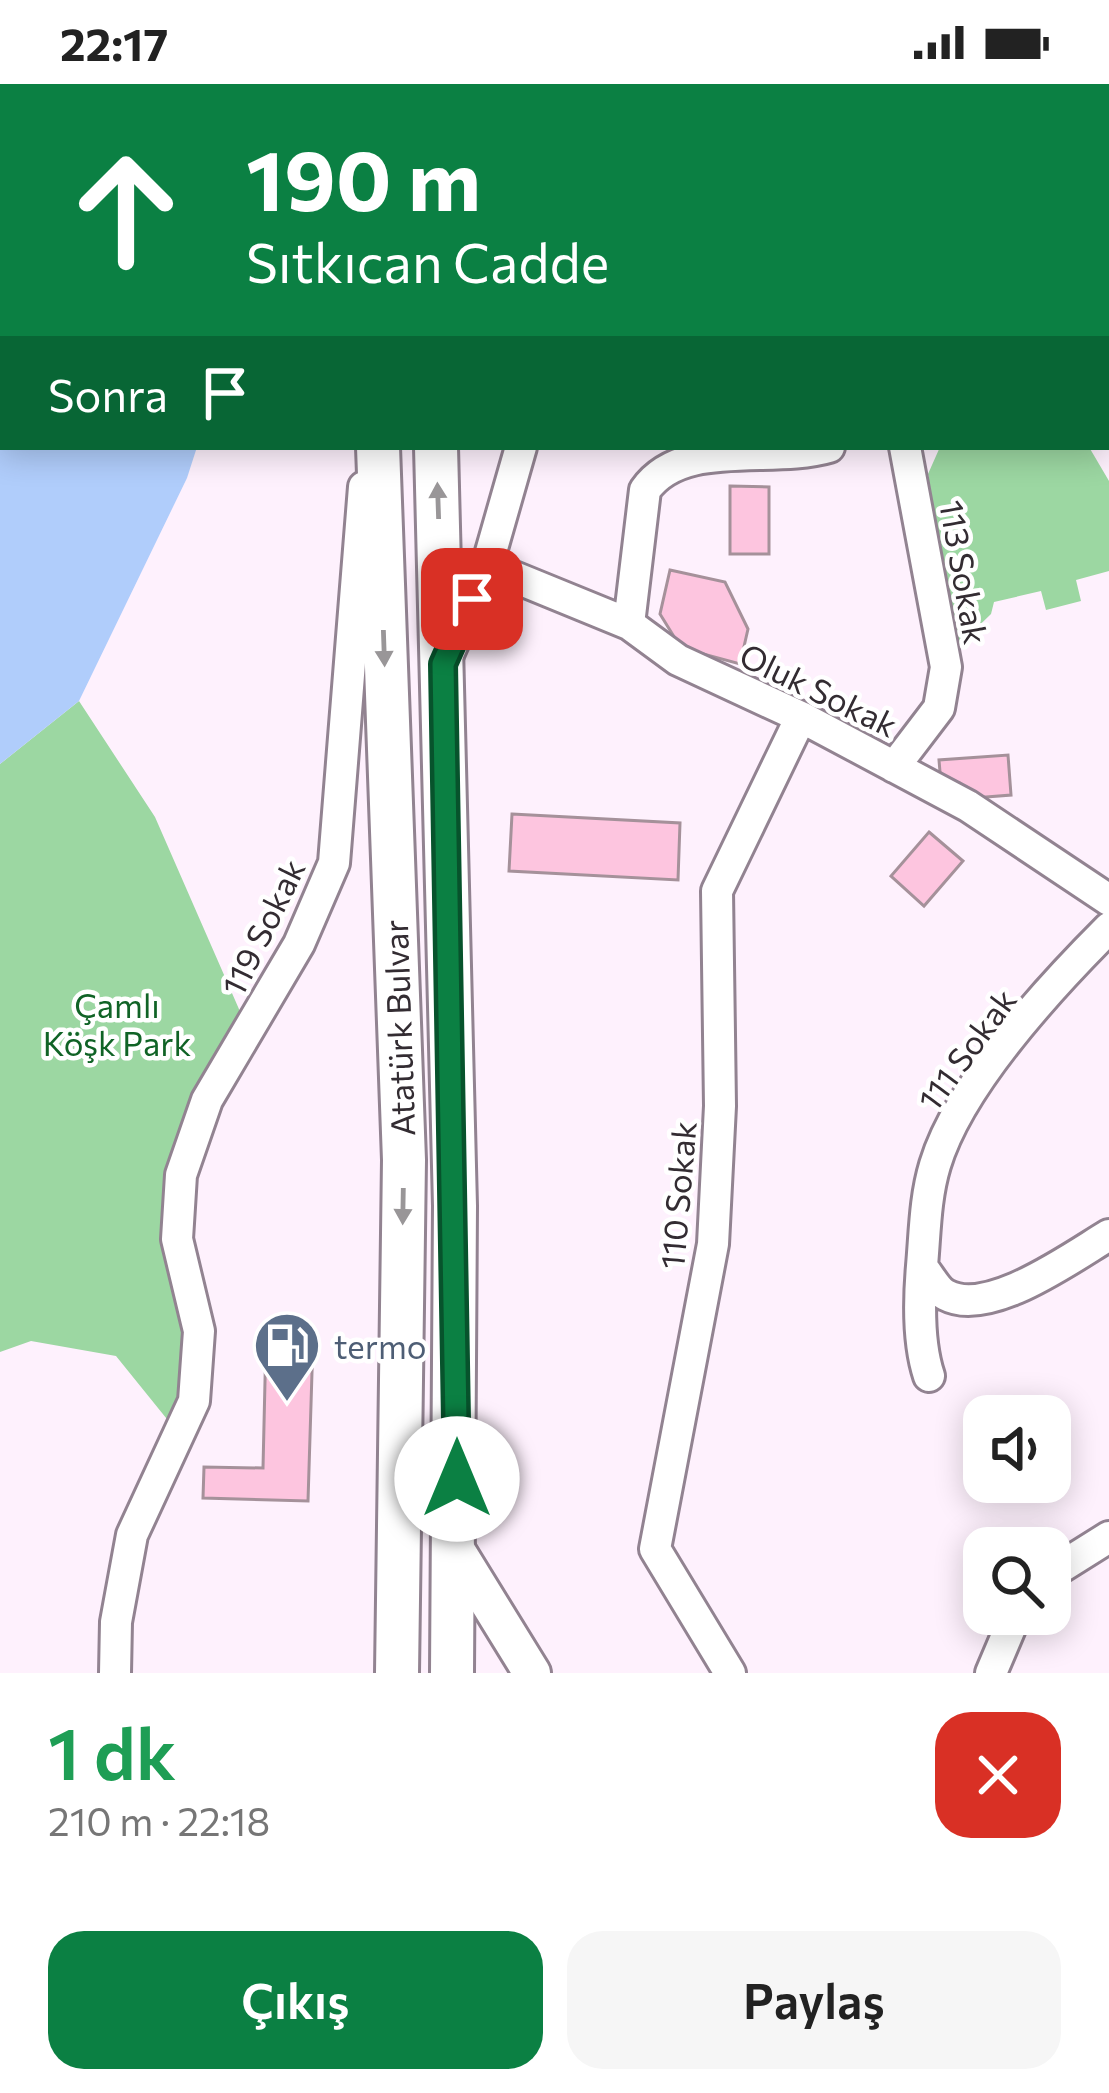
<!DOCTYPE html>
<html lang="tr">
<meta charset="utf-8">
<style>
:root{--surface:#fff;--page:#f6f6f6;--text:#222;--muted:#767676;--accent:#0b8043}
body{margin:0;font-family:Commissioner,sans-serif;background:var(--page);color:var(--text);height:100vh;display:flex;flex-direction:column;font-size:45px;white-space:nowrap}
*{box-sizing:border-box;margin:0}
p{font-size:39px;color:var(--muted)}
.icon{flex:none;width:66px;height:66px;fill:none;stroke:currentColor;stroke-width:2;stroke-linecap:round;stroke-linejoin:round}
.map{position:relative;height:1589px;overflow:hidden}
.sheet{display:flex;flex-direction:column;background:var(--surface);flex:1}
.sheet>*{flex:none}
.hud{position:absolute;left:0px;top:0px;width:1110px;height:366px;box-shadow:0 6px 30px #0003;background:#0b8043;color:#fff;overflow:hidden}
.fabs{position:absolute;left:963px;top:1311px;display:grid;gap:24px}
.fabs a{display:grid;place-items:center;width:108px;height:108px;border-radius:24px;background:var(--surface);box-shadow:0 6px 30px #0003;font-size:60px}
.pin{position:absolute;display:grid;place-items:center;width:102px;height:102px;color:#fff;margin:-51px;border-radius:24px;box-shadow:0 6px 18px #0006}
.me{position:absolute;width:132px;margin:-66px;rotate:0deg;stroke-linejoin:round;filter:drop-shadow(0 0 9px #0008)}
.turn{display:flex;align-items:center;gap:42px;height:252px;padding:0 48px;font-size:54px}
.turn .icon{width:156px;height:156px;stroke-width:2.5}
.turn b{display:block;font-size:84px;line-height:102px}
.then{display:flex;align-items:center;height:114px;padding:0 48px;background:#0003;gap:24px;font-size:45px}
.round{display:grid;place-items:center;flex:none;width:126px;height:126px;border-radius:36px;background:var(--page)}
.head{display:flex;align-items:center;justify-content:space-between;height:204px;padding:0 48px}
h1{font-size:72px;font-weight:600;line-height:90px;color:#1e9e55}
.cta{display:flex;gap:24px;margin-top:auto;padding:24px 48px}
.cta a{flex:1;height:138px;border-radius:36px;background:var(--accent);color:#fff;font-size:48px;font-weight:600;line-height:138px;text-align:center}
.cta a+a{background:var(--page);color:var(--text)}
.status{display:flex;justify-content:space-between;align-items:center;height:84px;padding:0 60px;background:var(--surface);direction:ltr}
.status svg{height:33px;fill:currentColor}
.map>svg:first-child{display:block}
</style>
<div class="status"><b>22:17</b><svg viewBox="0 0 49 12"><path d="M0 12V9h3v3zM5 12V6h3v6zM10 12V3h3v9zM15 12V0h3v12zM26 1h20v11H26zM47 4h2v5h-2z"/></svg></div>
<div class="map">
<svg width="1109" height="1589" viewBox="0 0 1109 1589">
<rect width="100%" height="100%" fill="#fef1fd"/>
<path fill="#9cd7a2" d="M940,363H1089L1109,397V487L1076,496L1081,517L1046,526L1041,507L994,518L991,530L954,566L928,390Z
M79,617L155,733L249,948L181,1091L199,1247L179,1350L116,1272L31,1257L0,1268V680Z"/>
<path fill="#b0cdfb" d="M0,0L228,3H3V363H197L187,394L79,617L0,680Z"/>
<path fill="#fdc5df" stroke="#a5919a" stroke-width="3" d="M730,402L769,403V470H730Z
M670,486L725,498L748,545L740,580L681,564L660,530Z
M1008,671L1011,711L961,715L959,699L941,700L939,676Z
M512,730L680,739L678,796L509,787Z
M929,748L963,777L924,822L891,792Z
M266,1254L313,1256L308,1417L203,1414L204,1383L263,1384Z"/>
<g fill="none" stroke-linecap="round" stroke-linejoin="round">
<defs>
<path id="minor" d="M787,0L789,3
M992,0L994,3
M613,3L617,0
M1107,321L1109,325
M487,482L629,540L678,576L801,633L968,722L1109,816
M629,540L645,406C682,353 772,380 829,363
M446,575L487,482L521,363
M894,683L939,624L946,583L905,363
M922,1183C929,1191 937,1207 946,1211C989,1234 1072,1173 1109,1151
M929,1292C918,1259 919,1217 922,1182C925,1148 925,1114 935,1081C959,1001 1050,903 1109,844
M1050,1490L1109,1453
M115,1589L116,1538L132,1451L194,1317L199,1247L177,1155L181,1091L207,1016L299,860L334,779L364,403
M730,1589L655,1465L713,1160L720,1022L717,807L801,633
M991,1589L1016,1530"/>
<path id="major" d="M455,1464L532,1589"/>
<path id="highway" d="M366,0V3
M421,0V3
M378,363L404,1076L397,1589
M436,363L455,1122L452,1589"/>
</defs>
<use href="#minor" stroke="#928391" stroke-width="36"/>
<use href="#major" stroke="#928391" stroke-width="42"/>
<use href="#highway" stroke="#928391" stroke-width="48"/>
<use href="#minor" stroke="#fff" stroke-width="30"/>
<use href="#major" stroke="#fff" stroke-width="36"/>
<use href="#highway" stroke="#fff" stroke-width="42"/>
</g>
<defs><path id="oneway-solid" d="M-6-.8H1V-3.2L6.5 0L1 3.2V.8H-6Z" transform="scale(3)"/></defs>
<g fill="#999698">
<use href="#oneway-solid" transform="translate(438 417) rotate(-92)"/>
<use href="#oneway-solid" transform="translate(384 564) rotate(88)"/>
<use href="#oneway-solid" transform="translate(403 1122) rotate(91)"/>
</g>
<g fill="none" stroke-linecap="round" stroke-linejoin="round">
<defs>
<path id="route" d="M457,1395L443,580L472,515"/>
</defs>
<use href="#route" stroke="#07532c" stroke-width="30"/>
<use href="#route" stroke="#0b8043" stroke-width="21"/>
</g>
<defs>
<symbol id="fuel-pin" viewBox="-11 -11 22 30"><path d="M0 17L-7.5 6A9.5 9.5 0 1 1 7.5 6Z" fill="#5c6f8a" stroke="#fff"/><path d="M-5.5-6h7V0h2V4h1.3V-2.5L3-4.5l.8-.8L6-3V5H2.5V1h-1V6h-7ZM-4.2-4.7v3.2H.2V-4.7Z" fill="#fff"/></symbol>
</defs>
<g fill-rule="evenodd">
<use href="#fuel-pin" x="249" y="1223" width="76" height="104"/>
</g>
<g text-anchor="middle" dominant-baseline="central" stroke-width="9" stroke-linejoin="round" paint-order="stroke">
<g font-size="33" fill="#332c32" stroke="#fff">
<text transform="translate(965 488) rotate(80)">113 Sokak</text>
<text transform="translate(819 605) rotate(26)">Oluk Sokak</text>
<text transform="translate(262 843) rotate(-64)">119 Sokak</text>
<text transform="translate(398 944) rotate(-92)">Atatürk Bulvar</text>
<text transform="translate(966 965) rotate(-54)">111 Sokak</text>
<text transform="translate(677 1111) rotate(-85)">110 Sokak</text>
</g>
<g font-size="33" fill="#106326" stroke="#fff">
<text x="117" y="920">Çamlı<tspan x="117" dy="38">Köşk Park</tspan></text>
</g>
<g font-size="33" fill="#4e5e75" stroke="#fff" text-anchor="start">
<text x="334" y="1261">termo</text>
</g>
</g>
</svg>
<div class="fabs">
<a><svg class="icon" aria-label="sound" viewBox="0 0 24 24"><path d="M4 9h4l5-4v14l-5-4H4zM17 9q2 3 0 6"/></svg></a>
<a><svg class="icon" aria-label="search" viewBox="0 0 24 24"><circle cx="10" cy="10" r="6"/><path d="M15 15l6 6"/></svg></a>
</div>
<div class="pin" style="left:472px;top:515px;background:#d93025"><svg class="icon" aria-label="arrive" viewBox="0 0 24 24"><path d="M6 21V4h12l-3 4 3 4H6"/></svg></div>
<svg class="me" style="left:457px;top:1395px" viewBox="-20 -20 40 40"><circle r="19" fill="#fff"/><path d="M0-13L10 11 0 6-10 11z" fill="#0b8043"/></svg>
<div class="hud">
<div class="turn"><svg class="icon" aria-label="ahead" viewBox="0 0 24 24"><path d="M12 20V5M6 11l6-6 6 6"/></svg><div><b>190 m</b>Sıtkıcan Cadde</div></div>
<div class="then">Sonra<svg class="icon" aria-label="arrive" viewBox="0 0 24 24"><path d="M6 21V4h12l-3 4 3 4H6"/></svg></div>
</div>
</div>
<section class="sheet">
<div class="head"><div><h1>1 dk</h1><p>210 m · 22:18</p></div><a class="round" style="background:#d93025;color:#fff"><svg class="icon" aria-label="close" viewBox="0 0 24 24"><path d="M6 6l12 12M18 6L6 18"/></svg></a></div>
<div class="cta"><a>Çıkış</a><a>Paylaş</a></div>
</section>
